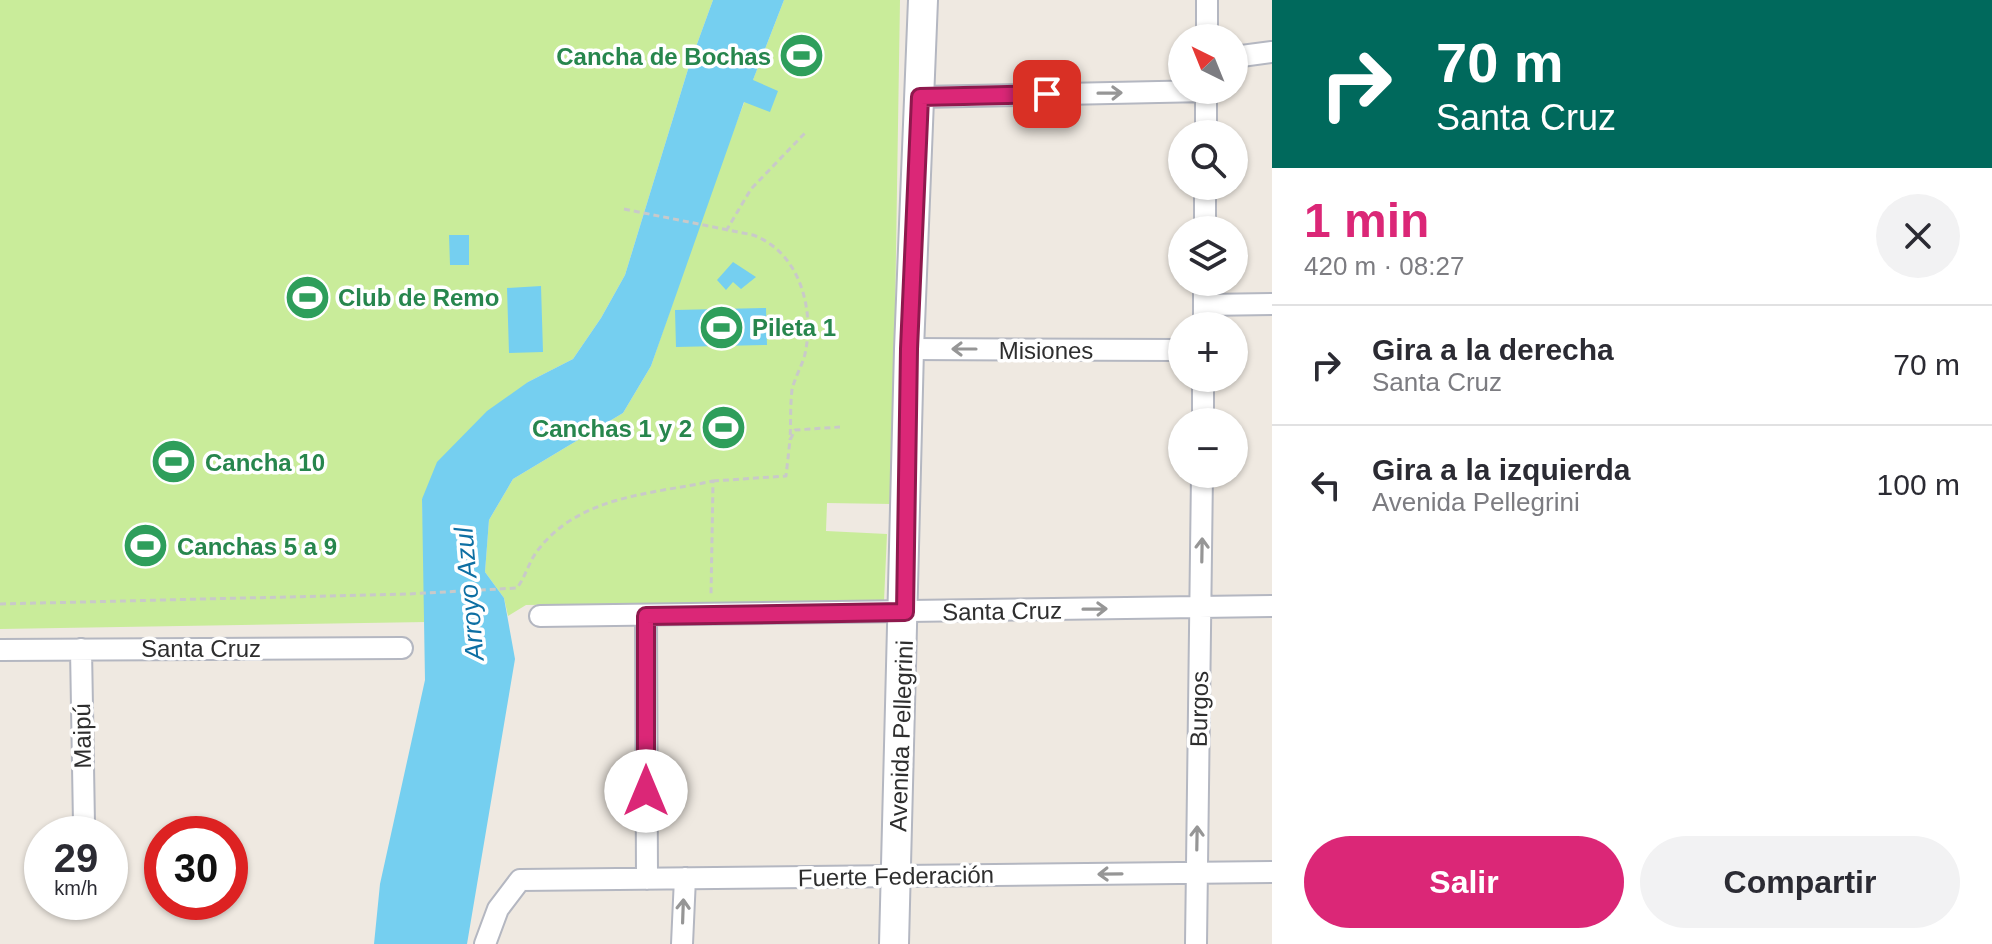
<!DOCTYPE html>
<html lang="es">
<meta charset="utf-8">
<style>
:root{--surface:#fff;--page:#f2f2f3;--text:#2b2b33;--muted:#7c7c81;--line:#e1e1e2;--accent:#db2777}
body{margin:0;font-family:Arial,sans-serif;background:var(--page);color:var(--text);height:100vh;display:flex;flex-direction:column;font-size:30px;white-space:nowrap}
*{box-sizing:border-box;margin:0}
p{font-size:26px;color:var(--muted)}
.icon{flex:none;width:44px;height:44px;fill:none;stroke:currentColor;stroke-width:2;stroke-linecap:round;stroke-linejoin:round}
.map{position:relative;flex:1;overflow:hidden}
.side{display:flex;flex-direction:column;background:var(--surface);width:720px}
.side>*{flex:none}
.guide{background:#00695c;color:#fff;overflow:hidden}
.needle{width:52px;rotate:317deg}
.tools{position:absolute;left:1168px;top:24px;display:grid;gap:16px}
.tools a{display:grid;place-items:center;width:80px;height:80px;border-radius:50%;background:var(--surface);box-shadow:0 2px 6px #0004;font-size:40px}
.speed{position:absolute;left:24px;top:816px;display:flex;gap:16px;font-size:40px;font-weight:700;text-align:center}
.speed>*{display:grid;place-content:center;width:104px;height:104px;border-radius:50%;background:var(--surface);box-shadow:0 2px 6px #0004;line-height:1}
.speed small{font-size:20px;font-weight:400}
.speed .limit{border:12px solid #d22;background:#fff;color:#111}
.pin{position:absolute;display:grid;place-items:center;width:68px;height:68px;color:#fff;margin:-34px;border-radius:16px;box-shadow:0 4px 12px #0006}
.me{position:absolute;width:88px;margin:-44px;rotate:0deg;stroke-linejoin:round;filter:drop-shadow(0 0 6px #0008)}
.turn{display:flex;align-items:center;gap:28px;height:168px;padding:0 32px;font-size:36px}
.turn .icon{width:104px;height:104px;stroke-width:2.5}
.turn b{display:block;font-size:56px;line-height:68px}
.round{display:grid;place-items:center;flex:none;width:84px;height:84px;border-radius:42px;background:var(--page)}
.head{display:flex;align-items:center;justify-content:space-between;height:136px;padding:0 32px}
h1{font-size:48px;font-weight:600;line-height:60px;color:var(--accent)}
.button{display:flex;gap:16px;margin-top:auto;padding:16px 32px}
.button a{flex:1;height:92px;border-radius:48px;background:var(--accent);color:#fff;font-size:32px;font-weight:600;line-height:92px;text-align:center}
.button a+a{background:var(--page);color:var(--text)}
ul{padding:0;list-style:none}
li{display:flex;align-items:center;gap:24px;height:120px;padding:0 32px;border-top:2px solid var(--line)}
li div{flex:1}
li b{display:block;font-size:30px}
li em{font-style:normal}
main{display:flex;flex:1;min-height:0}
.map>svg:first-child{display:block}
</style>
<main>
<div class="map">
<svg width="1272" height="944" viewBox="0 0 1272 944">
<rect width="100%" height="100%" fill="#efe9e1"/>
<path fill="#c9ec9a" d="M0,0H713L689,66L625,275L601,318L573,359L528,382L422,499L427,622L0,629Z
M784,0H900L892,504L827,503L826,531L887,534L884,601L526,605L508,616L504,598L485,572L489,520L513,479L623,413L651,366L718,170Z"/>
<path fill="#75cff0" d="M713,0H784L753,80L778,91L770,112L744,102L651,366L623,413L513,479L489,520L485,572L504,598L515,659L467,944H374L380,884L425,680L422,499L437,462L487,411L528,382L573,359L601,318L625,275L689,66Z
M449,235H469V265H450Z
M733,262L756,277L741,289L733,282L726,290L717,280Z
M541,286L543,352L509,353L507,288Z
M766,308L767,345L676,347L675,310Z"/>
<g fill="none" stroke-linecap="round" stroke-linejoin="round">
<defs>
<path id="street" d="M1207,38V0
M1234,57L1272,52
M920,97L1206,91
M1206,134V90
M1205,230V186
M1204,305L1272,304
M1204,326V282
M909,349L1182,350
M1203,422V378
M540,616L1272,606
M646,616L647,879
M81,649L84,824
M0,650L402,648
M485,944L498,909L520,880L1272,872
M682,944L685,878
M1196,944L1202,474"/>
<path id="secondary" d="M894,944L909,349L923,0"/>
</defs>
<use href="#street" stroke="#b4b7c1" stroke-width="24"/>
<use href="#secondary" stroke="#b4b7c1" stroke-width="32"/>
<path stroke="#c9c9c9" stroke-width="3" stroke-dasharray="6 4" stroke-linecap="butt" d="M624,209L753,235C797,251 814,304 806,349C804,363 795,376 792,390C790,406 791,424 790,440
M726,231L751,189L805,133
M713,481L786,476L790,440L795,430L840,427
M0,604L408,594L517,588C526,576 529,561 538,550C580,495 653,494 713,481L711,595"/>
<use href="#street" stroke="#fff" stroke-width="20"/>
<use href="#secondary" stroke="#fff" stroke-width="28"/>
</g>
<defs><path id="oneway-shaft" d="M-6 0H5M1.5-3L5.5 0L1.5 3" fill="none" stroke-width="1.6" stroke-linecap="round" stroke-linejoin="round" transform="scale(2)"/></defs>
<g stroke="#969696">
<use href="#oneway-shaft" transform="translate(1110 93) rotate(-1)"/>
<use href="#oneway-shaft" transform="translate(964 349) rotate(-180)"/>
<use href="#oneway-shaft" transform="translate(1202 550) rotate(-89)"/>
<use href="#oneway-shaft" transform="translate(1095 609) rotate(-1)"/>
<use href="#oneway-shaft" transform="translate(1197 838) rotate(-89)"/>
<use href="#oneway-shaft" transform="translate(1110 874) rotate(179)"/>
<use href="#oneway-shaft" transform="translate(683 911) rotate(-88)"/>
</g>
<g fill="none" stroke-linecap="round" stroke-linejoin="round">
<defs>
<path id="route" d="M646,791V616L905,612L909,349L920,97L1047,94"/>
</defs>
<use href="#route" stroke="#8e194d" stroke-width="20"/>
<use href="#route" stroke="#db2777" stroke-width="14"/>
</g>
<defs>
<symbol id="stadium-disc" viewBox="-11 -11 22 22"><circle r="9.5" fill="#2e9e5b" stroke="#fff"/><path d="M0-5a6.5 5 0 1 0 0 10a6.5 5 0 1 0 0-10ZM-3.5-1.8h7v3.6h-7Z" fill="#fff"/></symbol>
</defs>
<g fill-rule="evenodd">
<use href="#stadium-disc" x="776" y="30" width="51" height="51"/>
<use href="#stadium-disc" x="282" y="272" width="51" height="51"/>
<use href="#stadium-disc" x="696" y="302" width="51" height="51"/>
<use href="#stadium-disc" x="698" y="402" width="51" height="51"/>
<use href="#stadium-disc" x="148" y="436" width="51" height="51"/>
<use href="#stadium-disc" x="120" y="520" width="51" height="51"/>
</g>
<g text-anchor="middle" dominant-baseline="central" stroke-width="7" stroke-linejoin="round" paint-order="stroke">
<g font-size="24" font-weight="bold" fill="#27864d" stroke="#fff" text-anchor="start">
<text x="771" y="56" text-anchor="end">Cancha de Bochas</text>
<text x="338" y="297">Club de Remo</text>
<text x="752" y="327">Pileta 1</text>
<text x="692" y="428" text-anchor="end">Canchas 1 y 2</text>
<text x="205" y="462">Cancha 10</text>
<text x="177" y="546">Canchas 5 a 9</text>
</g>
<g font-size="24" fill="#2e2e2e" stroke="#fff">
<text x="1046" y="350">Misiones</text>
<text transform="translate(1002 611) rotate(-1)">Santa Cruz</text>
<text x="201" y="648">Santa Cruz</text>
<text transform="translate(1199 709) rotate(-89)">Burgos</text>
<text transform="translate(82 736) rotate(-91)">Maipú</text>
<text transform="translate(901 736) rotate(-88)">Avenida Pellegrini</text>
<text transform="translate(896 876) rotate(-1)">Fuerte Federación</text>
</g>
<g font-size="26" font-style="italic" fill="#0d6fa3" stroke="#fff">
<text transform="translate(469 594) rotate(-95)">Arroyo Azul</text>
</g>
</g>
</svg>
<div class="tools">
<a><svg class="needle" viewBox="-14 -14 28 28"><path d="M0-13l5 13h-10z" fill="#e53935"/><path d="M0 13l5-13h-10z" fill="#7c7c81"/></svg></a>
<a><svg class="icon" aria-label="search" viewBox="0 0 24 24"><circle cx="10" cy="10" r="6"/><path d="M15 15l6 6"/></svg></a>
<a><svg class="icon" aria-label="layers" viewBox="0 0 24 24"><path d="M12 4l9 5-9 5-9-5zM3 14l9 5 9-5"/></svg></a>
<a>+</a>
<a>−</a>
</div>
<div class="speed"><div>29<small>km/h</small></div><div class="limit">30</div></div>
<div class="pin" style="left:1047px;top:94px;background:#d93025"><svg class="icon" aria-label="arrive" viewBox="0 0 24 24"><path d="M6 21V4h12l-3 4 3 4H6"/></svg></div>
<svg class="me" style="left:646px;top:791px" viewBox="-20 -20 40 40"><circle r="19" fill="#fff"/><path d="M0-13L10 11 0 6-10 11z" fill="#db2777"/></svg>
</div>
<section class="side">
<div class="guide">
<div class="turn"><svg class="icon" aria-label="right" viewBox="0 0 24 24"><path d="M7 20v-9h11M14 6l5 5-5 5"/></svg><div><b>70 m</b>Santa Cruz</div></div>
</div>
<div class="head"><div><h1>1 min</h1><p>420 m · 08:27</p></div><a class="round"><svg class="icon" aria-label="close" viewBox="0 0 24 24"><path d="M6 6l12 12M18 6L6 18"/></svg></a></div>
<ul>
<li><svg class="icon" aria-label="right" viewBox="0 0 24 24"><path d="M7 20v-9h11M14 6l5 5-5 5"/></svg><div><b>Gira a la derecha</b><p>Santa Cruz</p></div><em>70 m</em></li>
<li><svg class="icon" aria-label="left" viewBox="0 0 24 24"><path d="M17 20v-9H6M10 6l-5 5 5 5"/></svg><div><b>Gira a la izquierda</b><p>Avenida Pellegrini</p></div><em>100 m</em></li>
</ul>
<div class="button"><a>Salir</a><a>Compartir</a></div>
</section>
</main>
